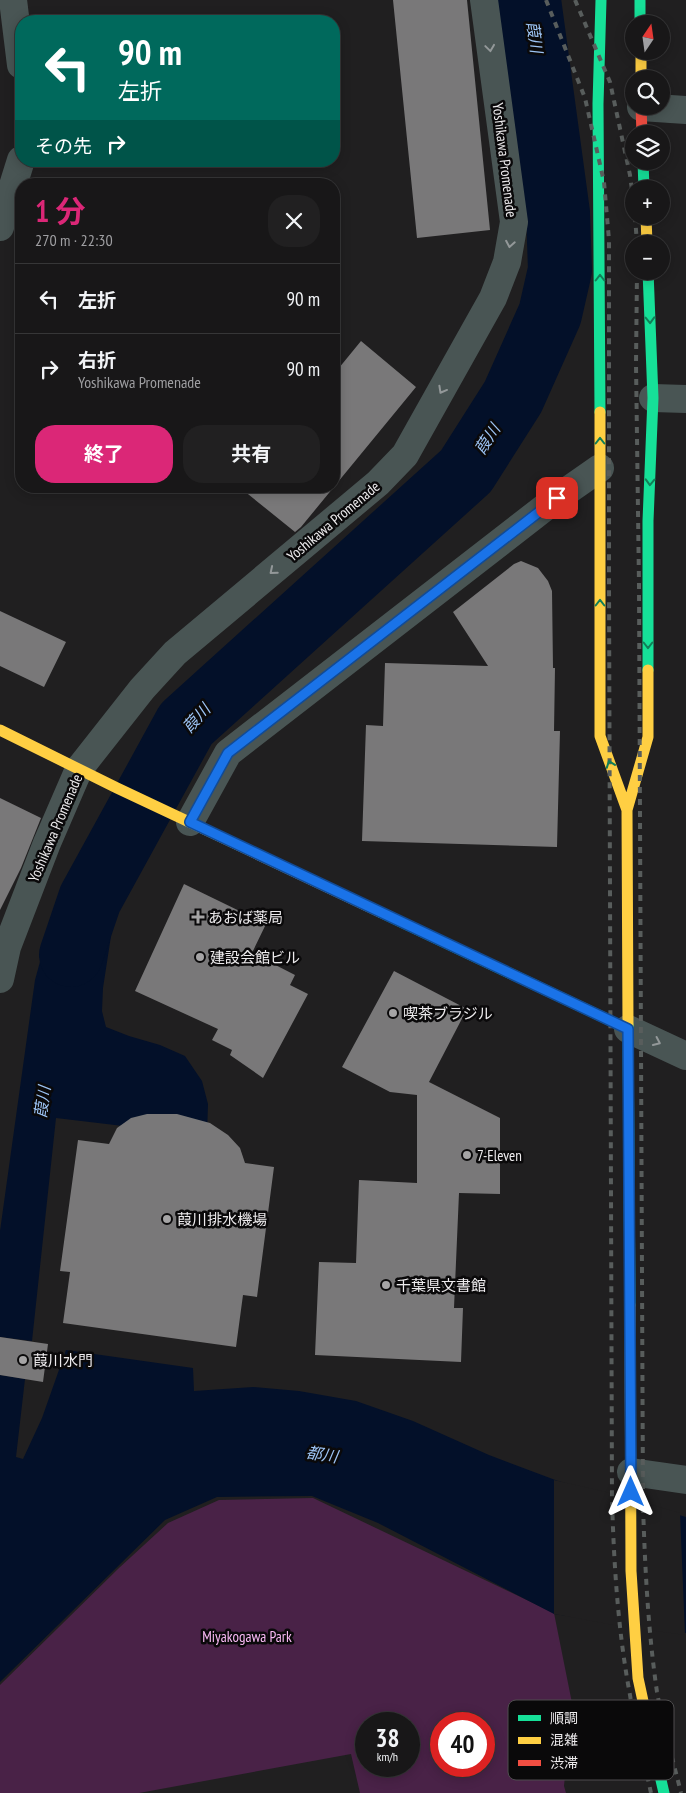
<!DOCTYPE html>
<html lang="ja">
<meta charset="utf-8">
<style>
:root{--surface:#181718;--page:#212021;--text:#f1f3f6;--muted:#9f9fa2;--line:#363637;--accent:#db2777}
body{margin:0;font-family:"PT Sans Narrow","Noto Sans JP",sans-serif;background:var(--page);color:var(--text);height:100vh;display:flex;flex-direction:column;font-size:19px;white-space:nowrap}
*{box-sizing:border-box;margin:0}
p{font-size:16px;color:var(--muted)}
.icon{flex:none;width:28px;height:28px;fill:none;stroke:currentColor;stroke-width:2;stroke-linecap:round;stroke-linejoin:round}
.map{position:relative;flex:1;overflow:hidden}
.details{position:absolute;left:15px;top:178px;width:325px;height:315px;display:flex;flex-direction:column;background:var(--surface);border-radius:20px;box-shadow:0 2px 12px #0003,0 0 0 1px var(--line)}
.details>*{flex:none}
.top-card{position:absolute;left:15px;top:15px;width:325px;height:152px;border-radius:20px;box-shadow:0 2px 12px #0003,0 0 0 1px var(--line);background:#00695c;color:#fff;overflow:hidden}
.needle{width:32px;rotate:13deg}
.fabs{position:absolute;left:625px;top:15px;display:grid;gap:10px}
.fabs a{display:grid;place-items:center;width:45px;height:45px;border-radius:50%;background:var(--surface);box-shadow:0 2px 12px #0003,0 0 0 1px var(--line);font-size:25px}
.speed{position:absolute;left:355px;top:1712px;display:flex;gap:10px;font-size:25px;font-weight:700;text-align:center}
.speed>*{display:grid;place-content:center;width:65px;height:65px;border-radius:50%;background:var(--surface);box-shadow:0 2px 12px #0003,0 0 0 1px var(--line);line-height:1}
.speed small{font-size:12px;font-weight:400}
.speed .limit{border:8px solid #d22;background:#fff;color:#111}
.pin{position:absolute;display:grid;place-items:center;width:42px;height:42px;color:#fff;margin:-21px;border-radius:10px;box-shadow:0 2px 8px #0006}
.me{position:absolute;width:55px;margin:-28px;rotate:0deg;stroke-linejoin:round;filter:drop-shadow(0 0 4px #0008)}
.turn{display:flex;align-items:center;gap:18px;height:105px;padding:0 20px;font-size:22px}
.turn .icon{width:65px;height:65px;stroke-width:2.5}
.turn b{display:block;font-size:35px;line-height:42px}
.then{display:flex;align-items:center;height:48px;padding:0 20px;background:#0003;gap:10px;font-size:19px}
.round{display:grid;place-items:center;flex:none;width:52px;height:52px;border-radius:20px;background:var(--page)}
.headline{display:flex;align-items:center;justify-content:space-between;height:85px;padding:0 20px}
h1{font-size:30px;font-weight:700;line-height:38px;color:var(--accent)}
.button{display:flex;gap:10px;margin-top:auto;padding:10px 20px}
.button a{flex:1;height:58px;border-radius:20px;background:var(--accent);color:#fff;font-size:20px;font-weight:700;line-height:58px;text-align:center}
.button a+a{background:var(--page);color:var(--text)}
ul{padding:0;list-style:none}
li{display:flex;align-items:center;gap:15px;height:70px;padding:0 20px;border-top:1px solid var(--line)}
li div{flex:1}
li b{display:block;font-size:19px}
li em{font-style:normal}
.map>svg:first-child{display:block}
</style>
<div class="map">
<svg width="686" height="1793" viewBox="0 0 686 1793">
<rect width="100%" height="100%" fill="#201f20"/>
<path fill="#492247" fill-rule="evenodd" d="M313,1498L554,1613L572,1703L564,1786L566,1793H360L351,1754L139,1793H0V1685L119,1568L168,1523L219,1500ZM366,1724H409V1766H366ZM441,1724H484V1766H441Z"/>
<path fill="#031029" d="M85,864L123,881L112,909L111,936L103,988L102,1011L106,1027L129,1036L160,1045L185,1056L202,1081L208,1104L207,1136L56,1118L32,1341L0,1337V1231L35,980L44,947L54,921Z
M66,1350L193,1368L194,1391L253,1387L299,1391L356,1401L413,1421L489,1455L558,1481L686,1517V1633L554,1614L378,1523L312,1496L217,1497L165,1520L0,1682V1375L25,1379L16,1457L23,1459L42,1418Z"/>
<path fill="#201f20" d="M554,1480L606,1492L680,1513L685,1635L614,1625L554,1614Z"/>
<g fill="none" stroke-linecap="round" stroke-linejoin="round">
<path stroke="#031029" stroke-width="64" d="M71,955L90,899L186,724L466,471L513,397L550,314L560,270L558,213L529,0"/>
</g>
<path fill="#797879" d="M393,0H467L490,230L417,238Z
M361,341L416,387L301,527L295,532L238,486H334V374Z
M521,561L538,568L548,581L552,591L553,668H555L554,731H560L557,847L362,841L366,725L383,726L385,663L488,666L453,612L514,564Z
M0,611L66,642L44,687L0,666Z
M0,798L41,818L21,868L0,910Z
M184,884L266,924L252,953L295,975L290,985L308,994L263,1078L230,1055L232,1050L212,1040L218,1029L135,991Z
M394,971L467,1009L429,1082L500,1118V1194L459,1193L454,1308H463L461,1362L315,1355L319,1262L356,1263L359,1180L417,1183V1095L390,1092L342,1067Z
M147,1114H177L210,1123L228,1135L240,1148L245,1163L274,1167L257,1297L243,1295L236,1347L63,1323L70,1272L60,1271L78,1140L109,1144L117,1128L131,1118Z
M0,1337L48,1344L43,1382L0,1375Z"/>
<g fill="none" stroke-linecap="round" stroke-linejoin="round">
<path stroke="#495554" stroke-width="28" d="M13,0L21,65
M641,107L686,110
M0,227L21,160
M653,398L686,399
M190,822L228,753L557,498L600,468
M0,979L7,947L47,843L79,769L142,689L175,653L378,483L405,455L493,298L507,262L514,222L484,0
M628,1029L686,1056
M631,1472L686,1480"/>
<path stroke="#16e098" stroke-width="11" d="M640,0V24
M643,161L644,189
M648,271L653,398L648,521V670
M600,412L598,104L601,0
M380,912L628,1029
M628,1025L630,1305
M646,1715L664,1793"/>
<path stroke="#ffcf43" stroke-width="11" d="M641,51V79
M646,216L647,244
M600,412V736L627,810
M0,730L117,788L380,912
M628,1025L627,810L648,737V670
M630,1305L631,1571L638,1678L646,1715"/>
<path stroke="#f24e42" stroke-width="11" d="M641,106L642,134"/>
<path stroke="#585d5c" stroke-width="4" stroke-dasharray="6 6" stroke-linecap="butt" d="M546,0L585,98L604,182L609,240V585L612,1500C614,1566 618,1631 630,1695C635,1728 644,1761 651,1793
M575,0L610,82L630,175L634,206
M635,216L637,244
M637,271L636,364L639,585L643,1505C645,1568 648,1630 657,1692C663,1726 673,1760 681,1793"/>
</g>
<defs><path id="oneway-chevron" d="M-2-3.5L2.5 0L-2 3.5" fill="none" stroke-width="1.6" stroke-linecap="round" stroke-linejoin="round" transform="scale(1.25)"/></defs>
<g stroke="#939899">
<use href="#oneway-chevron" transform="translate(490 48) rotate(82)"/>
<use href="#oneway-chevron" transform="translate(510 244) rotate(100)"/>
<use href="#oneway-chevron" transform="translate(442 390) rotate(119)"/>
<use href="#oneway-chevron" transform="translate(273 571) rotate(140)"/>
<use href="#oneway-chevron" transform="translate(657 1042) rotate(25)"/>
</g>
<g stroke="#117f58">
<use href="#oneway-chevron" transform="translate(600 278) rotate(-90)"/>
<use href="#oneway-chevron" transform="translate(650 320) rotate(88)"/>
<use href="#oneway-chevron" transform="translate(600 441) rotate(-90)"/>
<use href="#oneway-chevron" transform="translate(650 482) rotate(92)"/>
<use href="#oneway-chevron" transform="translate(600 603) rotate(-90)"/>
<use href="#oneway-chevron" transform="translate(648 645) rotate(90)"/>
<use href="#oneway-chevron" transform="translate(610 764) rotate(-110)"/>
</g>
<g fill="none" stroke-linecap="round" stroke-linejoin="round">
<defs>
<path id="route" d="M557,498L228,753L190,822L628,1029L631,1492"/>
</defs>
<use href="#route" stroke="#114b97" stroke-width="12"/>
<use href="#route" stroke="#1a73e8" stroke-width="9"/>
</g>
<g fill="#a5a4a5" stroke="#0a090a" stroke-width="2">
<path d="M195.5 909.5h5v5h5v5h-5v5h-5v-5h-5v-5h5z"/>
<circle cx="200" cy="957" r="5"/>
<circle cx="393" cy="1013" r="5"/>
<circle cx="467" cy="1155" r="5"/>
<circle cx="167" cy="1219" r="5"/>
<circle cx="386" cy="1285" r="5"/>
<circle cx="23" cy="1360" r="5"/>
</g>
<g text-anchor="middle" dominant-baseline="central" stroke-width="5" stroke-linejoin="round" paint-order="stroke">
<g font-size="15" fill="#edebed" stroke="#0a090a">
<text transform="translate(505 160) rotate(83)">Yoshikawa Promenade</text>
<text transform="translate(333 521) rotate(-40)">Yoshikawa Promenade</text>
<text transform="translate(55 828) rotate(-67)">Yoshikawa Promenade</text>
</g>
<g font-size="15" fill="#edebed" stroke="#0a090a" text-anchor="start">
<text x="208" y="917">あおば薬局</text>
<text x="210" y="957">建設会館ビル</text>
<text x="403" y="1013">喫茶ブラジル</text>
<text x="477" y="1155">7-Eleven</text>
<text x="177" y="1219">葭川排水機場</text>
<text x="396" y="1285">千葉県文書館</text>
<text x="33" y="1360">葭川水門</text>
</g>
<g font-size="15" fill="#fab9f5" stroke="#0a090a">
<text x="247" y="1636">Miyakogawa Park</text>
</g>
<g font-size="16" font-style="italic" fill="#9dc4f5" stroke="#0a090a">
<text transform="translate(535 37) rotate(82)">葭川</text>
<text transform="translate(487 439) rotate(-57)">葭川</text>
<text transform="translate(196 718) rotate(-48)">葭川</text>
<text transform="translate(42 1102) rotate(-82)">葭川</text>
<text transform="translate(322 1454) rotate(9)">都川</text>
</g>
</g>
<rect x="508" y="1700" width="166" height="80" rx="8" fill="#0a090a" stroke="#4e4d4e" stroke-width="1"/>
<rect x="518" y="1715" width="23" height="6" fill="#16e098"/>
<rect x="518" y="1737" width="23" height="7" fill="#ffcf43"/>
<rect x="518" y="1760" width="23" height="6" fill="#f24e42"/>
<g font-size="14" fill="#edebed">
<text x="550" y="1723">順調</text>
<text x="550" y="1745">混雑</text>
<text x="550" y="1768">渋滞</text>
</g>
</svg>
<div class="fabs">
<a><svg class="needle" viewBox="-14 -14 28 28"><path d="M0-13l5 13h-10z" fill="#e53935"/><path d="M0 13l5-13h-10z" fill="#9f9fa2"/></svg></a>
<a><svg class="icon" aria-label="search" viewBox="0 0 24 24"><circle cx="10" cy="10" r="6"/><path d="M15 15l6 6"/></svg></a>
<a><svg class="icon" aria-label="layers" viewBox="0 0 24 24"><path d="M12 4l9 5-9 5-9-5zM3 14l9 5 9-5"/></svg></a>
<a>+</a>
<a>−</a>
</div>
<div class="speed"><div>38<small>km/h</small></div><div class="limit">40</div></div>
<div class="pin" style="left:557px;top:498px;background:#d93025"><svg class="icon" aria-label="arrive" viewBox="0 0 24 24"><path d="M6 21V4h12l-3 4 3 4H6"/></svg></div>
<svg class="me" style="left:631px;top:1492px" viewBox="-20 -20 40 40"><path d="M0-17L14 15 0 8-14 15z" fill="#1a73e8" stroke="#fff" stroke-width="4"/></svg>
<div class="top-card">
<div class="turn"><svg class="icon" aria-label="left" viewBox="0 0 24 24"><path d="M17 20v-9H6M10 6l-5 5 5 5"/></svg><div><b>90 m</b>左折</div></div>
<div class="then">その先<svg class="icon" aria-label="right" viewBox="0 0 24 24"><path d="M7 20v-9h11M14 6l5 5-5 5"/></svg></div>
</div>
<section class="details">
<div class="headline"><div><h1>1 分</h1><p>270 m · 22:30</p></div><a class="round"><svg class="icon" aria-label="close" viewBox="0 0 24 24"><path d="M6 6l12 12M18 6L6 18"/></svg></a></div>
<ul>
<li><svg class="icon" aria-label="left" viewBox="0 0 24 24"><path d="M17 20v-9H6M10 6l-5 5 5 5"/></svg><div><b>左折</b></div><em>90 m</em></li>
<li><svg class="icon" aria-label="right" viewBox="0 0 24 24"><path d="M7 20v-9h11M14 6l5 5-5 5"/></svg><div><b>右折</b><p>Yoshikawa Promenade</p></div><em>90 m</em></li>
</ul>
<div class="button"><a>終了</a><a>共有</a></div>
</section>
</div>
